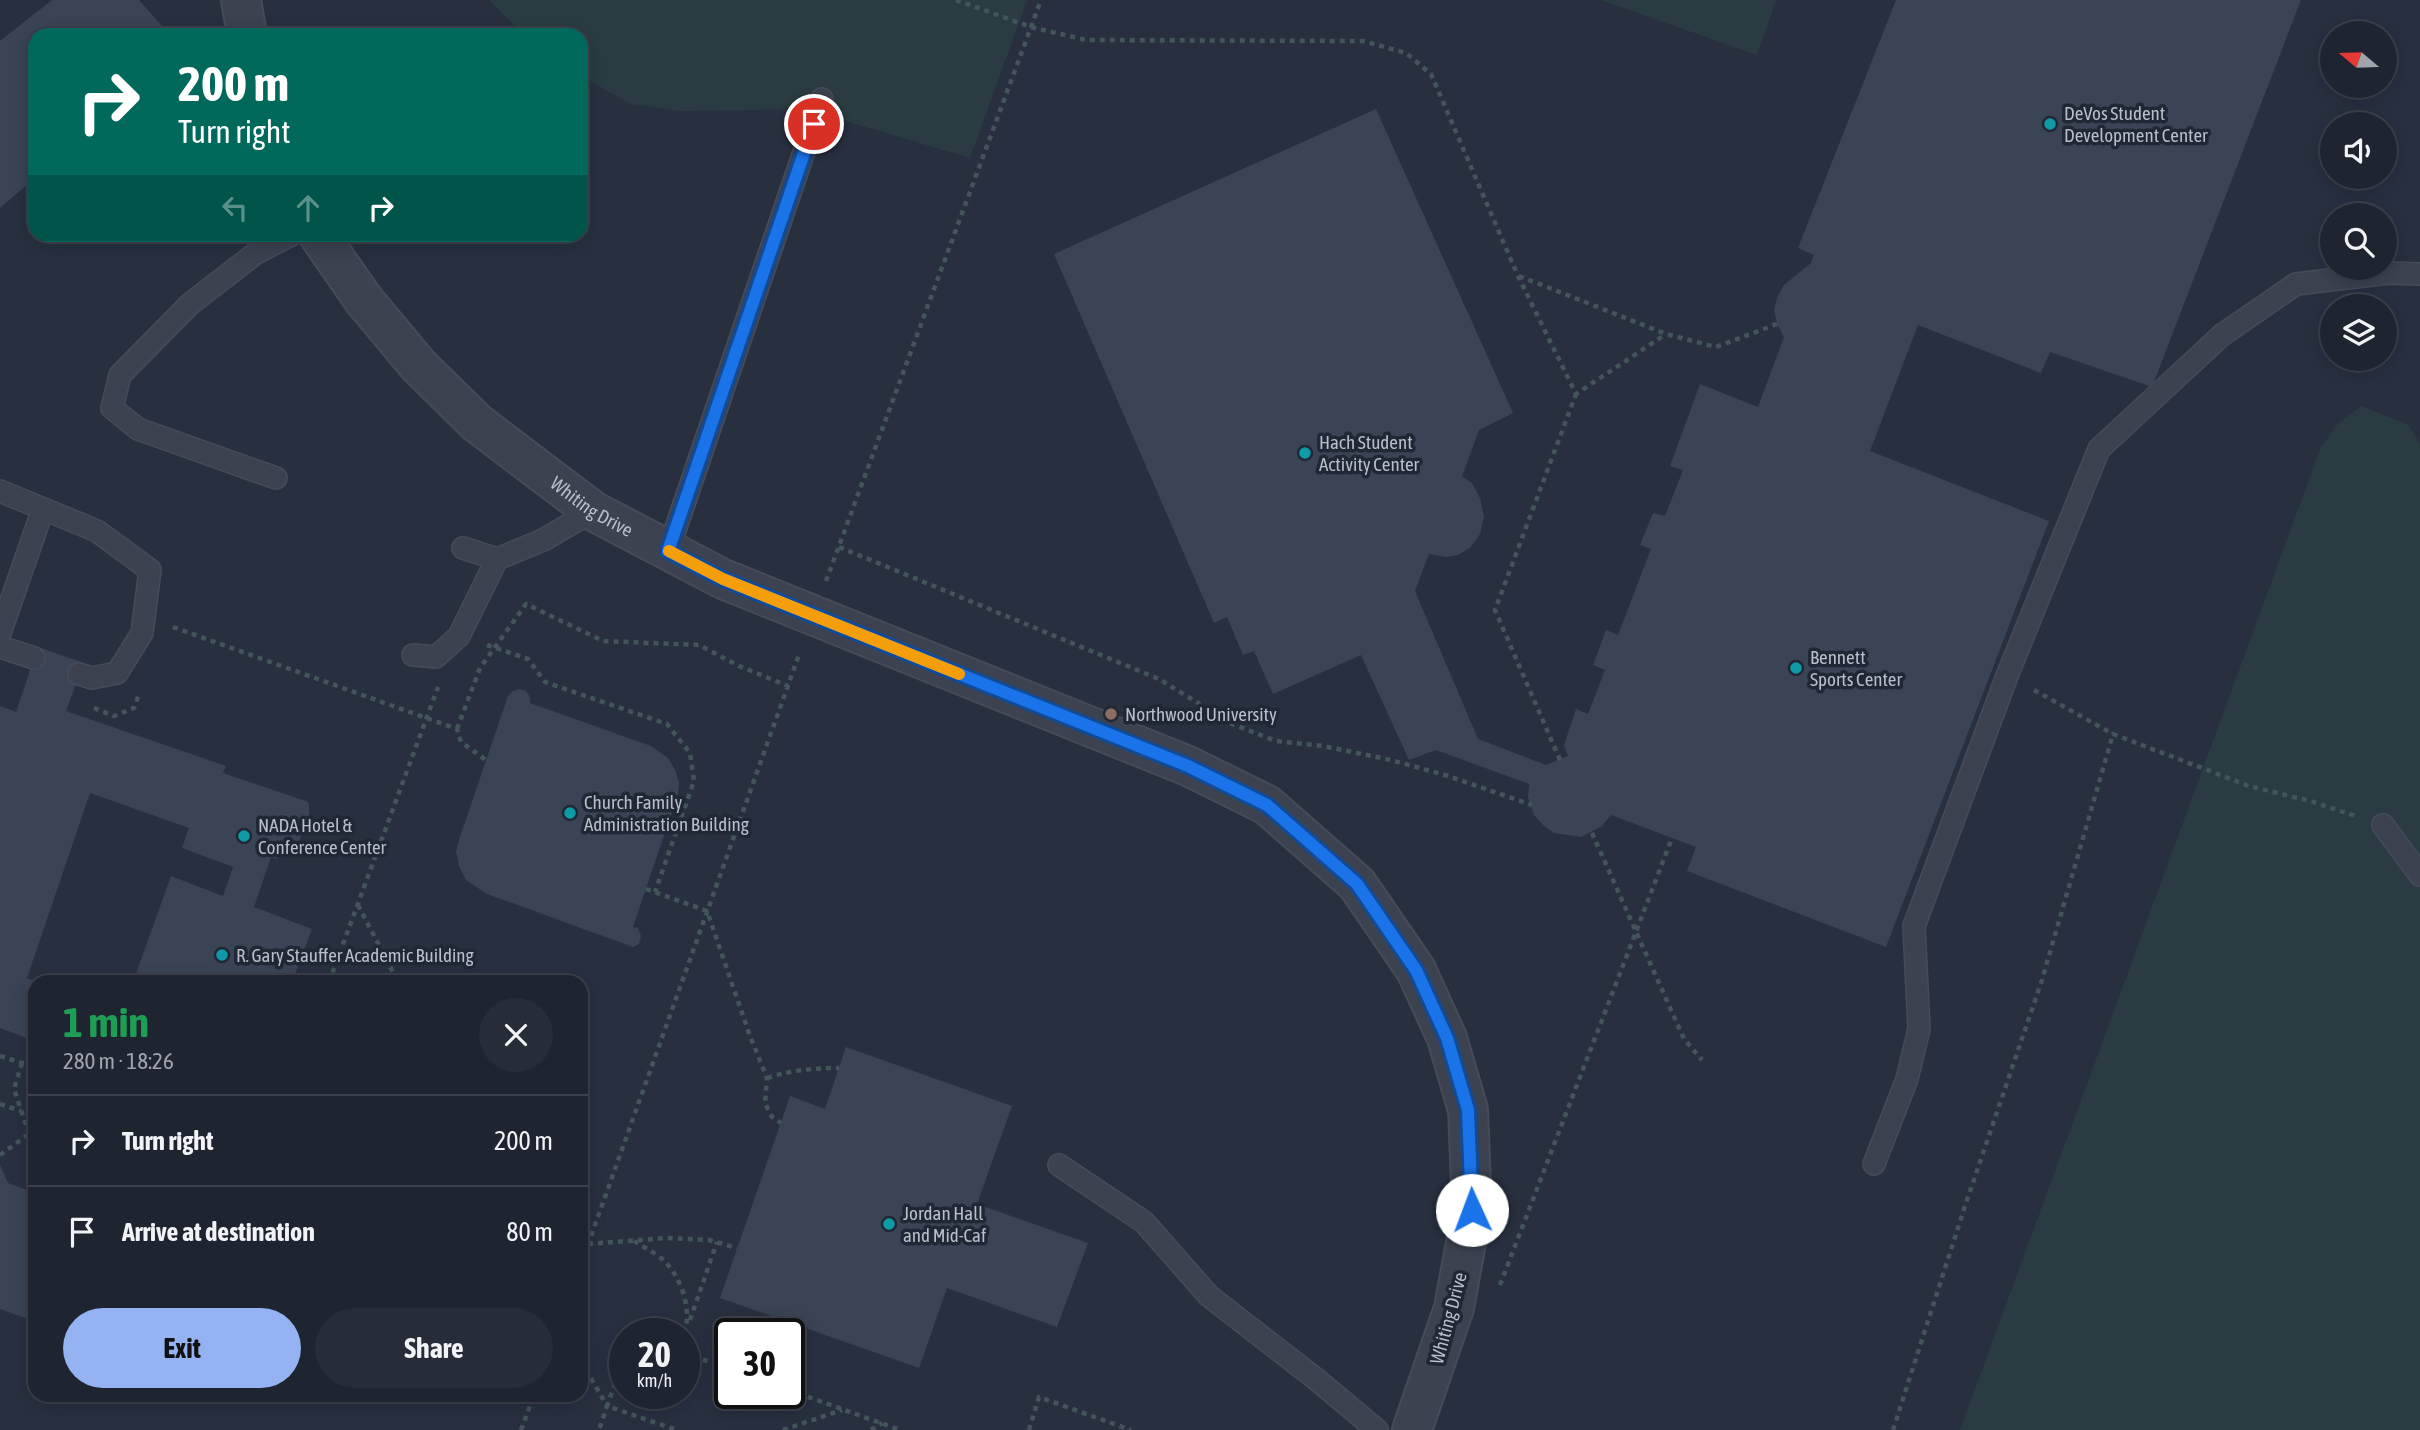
<!DOCTYPE html>
<meta charset="utf-8">
<style>
:root{--surface:#1e2430;--page:#262c38;--text:#f1f3f6;--muted:#a1a4ab;--line:#3c414c;--accent:#95b2f2}
body{margin:0;font-family:"Asap Condensed",sans-serif;background:var(--page);color:var(--text);height:100vh;display:flex;flex-direction:column;font-size:26px;white-space:nowrap}
*{box-sizing:border-box;margin:0}
p{font-size:23px;color:var(--muted)}
.icon{flex:none;width:38px;height:38px;fill:none;stroke:currentColor;stroke-width:2;stroke-linecap:round;stroke-linejoin:round}
.map{position:relative;flex:1;overflow:hidden}
.side{position:absolute;left:28px;top:975px;width:560px;height:427px;display:flex;flex-direction:column;background:var(--surface);border-radius:21px;box-shadow:0 4px 18px #0003,0 0 0 2px var(--line)}
.side>*{flex:none}
.hud{position:absolute;left:28px;top:28px;width:560px;height:214px;border-radius:21px;box-shadow:0 4px 18px #0003,0 0 0 2px var(--line);background:#00695c;color:#fff;overflow:hidden}
.needle{width:46px;rotate:289deg}
.tools{position:absolute;left:2320px;top:21px;display:grid;gap:14px}
.tools a{display:grid;place-items:center;width:77px;height:77px;border-radius:50%;background:var(--surface);box-shadow:0 4px 18px #0003,0 0 0 2px var(--line);font-size:35px}
.speed{position:absolute;left:609px;top:1318px;display:flex;gap:14px;font-size:35px;font-weight:700;text-align:center}
.speed>*{display:grid;place-content:center;width:91px;height:91px;border-radius:50%;background:var(--surface);box-shadow:0 4px 18px #0003,0 0 0 2px var(--line);line-height:1}
.speed small{font-size:18px;font-weight:400}
.speed .limit{border:4px solid #111;border-radius:10px;background:#fff;color:#111}
.pin{position:absolute;display:grid;place-items:center;width:60px;height:60px;color:#fff;margin:-30px;border:4px solid #fff;border-radius:50%;box-shadow:0 2px 7px #0007}
.me{position:absolute;width:77px;margin:-38px;rotate:358deg;stroke-linejoin:round;filter:drop-shadow(0 0 5px #0008)}
.turn{display:flex;align-items:center;gap:24px;height:147px;padding:0 35px;font-size:32px}
.turn .icon{width:91px;height:91px;stroke-width:2.5}
.turn b{display:block;font-size:49px;line-height:60px}
.lanes{display:flex;align-items:center;height:66px;padding:0 35px;background:#0003;justify-content:center;gap:35px;direction:ltr}
.lanes .off{opacity:.35}
.round{display:grid;place-items:center;flex:none;width:74px;height:74px;border-radius:37px;background:var(--page)}
.summary{display:flex;align-items:center;justify-content:space-between;height:119px;padding:0 35px}
h1{font-size:42px;font-weight:700;line-height:52px;color:#1e9e55}
.cta{display:flex;gap:14px;margin-top:auto;padding:14px 35px}
.cta a{flex:1;height:80px;border-radius:42px;background:var(--accent);color:#111;font-size:28px;font-weight:700;line-height:80px;text-align:center}
.cta a+a{background:var(--page);color:var(--text)}
ul{padding:0;list-style:none}
li{display:flex;align-items:center;gap:21px;height:91px;padding:0 35px;border-top:2px solid var(--line)}
li div{flex:1}
li b{display:block;font-size:26px}
li em{font-style:normal}
.map>svg:first-child{display:block}
</style>
<div class="map">
<svg width="2420" height="1430" viewBox="0 0 2420 1430">
<rect width="100%" height="100%" fill="#283040"/>
<path fill="#2a3c41" d="M489,0H1027L970,158L805,109L681,111L630,104L581,76V35H524Z
M1601,0H1776L1757,55Z
M2361,406L2408,425L2420,443V1430H1960L2321,447L2338,424Z"/>
<path fill="#3a4455" d="M52,0H139L170,35H35V178L0,208V41Z
M1896,0H2301L2152,387L2050,352L2041,373L1918,325L1870,451L2049,521L1886,947L1687,871L1696,847L1611,815L1602,826L1581,837L1554,833L1544,826L1534,815L1528,797L1529,784L1436,750L1409,760L1361,655L1273,694L1254,651L1243,655L1227,617L1214,623L1054,254L1376,109L1513,413L1479,430L1462,476L1472,483L1480,498L1484,517L1480,534L1470,548L1458,555L1446,557L1429,554L1415,591L1478,739L1546,765L1568,756L1564,745L1576,709L1588,714L1605,670L1593,665L1606,630L1618,635L1651,549L1640,545L1653,513L1665,516L1683,470L1670,466L1700,384L1758,407L1784,337L1777,324L1774,310L1777,298L1784,285L1811,263L1814,255L1798,248Z
M38,647L84,663L66,711L226,766L223,773L306,801L309,804V815L296,850L282,844L277,859L271,857L254,907L312,929L292,982H133L171,876L223,896L233,867L182,848L189,828L90,793L27,978L35,981V1041L0,1028V706L16,712Z
M520,689L526,691L530,697V703L651,746L668,758L675,770L679,782L678,794L633,927L638,928L641,936L639,944L633,947L487,894L466,880L459,866L456,851L461,834L508,696L513,691Z
M846,1047L1012,1106L977,1204L1088,1243L1057,1327L947,1288L919,1368L720,1298L790,1096L825,1109Z
M0,1165L8,1183L35,1193V1291L25,1318L0,1309Z"/>
<g fill="none" stroke-linecap="round" stroke-linejoin="round">
<defs>
<path id="lane" d="M276,478L138,429L112,408L120,375L190,304L256,253L293,234
M0,491L97,531L150,570L142,633L117,673L92,678L79,674
M463,548L497,559L543,540L593,511
M668,551L822,99
M0,633L43,509
M0,647L34,658
M413,655L436,657L459,636L497,559
M2383,825L2420,875
M1874,1164L1907,1079L1919,1029L1914,926L2007,676L2099,449L2222,335L2296,284L2389,273L2420,274
M1059,1165L1144,1222L1209,1296L1316,1379L1377,1430"/>
<g id="street">
<path d="M241,0L247,35"/>
<path id="s1" d="M318,234L363,299L418,365L477,423L593,511L723,579L1188,766L1267,805L1357,884L1416,970L1447,1038L1468,1110L1472,1210L1454,1308L1412,1430"/>
</g>
</defs>
<use href="#lane" stroke="#454b59" stroke-width="24"/>
<use href="#street" stroke="#454b59" stroke-width="42"/>
<path stroke="#435559" stroke-width="4.5" stroke-dasharray="5 5" stroke-linecap="butt" d="M956,0L1031,27L1086,40L1363,41L1406,53L1431,74L1518,276L1576,394L1666,334
M1519,276L1666,334L1716,347L1777,324
M839,547L1159,679L1232,724L1276,741L1323,746L1391,760L1445,775L1532,805
M826,581L1041,0
M173,627L457,729L461,742L486,760
M487,645L528,659L545,682L667,724L690,753L694,781L655,892
M2034,690L2113,734
M94,708L114,716L134,708L139,694
M457,729L480,668L526,604L603,641L699,645L739,666L788,686
M1560,760L1495,610L1576,394
M1592,833L1684,1039L1702,1060
M646,889L707,911L750,1036L767,1078L765,1103L772,1117L781,1123
M358,905L398,982
M329,982L438,687
M0,1056L35,1067
M22,1063L14,1089L29,1134
M767,1078C792,1070 814,1068 839,1068
M0,1104L21,1111
M0,1155L29,1134L35,1136
M634,1241C643,1247 654,1252 662,1259C681,1275 693,1311 684,1334
M588,1244L666,1238L709,1240L737,1248
M581,1264L800,652
M1500,1285L1672,838
M690,1320L717,1242
M684,1353L730,1369
M625,1355L607,1406L677,1430
M581,1361L607,1406L599,1430
M789,1390L900,1430
M521,1430L534,1395
M783,1430L842,1410
M871,1430L882,1423
M1029,1430L1039,1397L1131,1430
M1893,1430L1965,1206L2042,980L2113,734L2249,786L2310,801L2356,816"/>
<use href="#lane" stroke="#3c4250" stroke-width="21"/>
<use href="#street" stroke="#3c4250" stroke-width="38"/>
</g>
<g fill="none" stroke-linecap="round" stroke-linejoin="round">
<defs>
<path id="route" d="M814,124L668,551L723,579L1188,766L1267,805L1357,884L1416,970L1447,1038L1468,1110L1472,1210"/>
</defs>
<use href="#route" stroke="#114b97" stroke-width="18"/>
<use href="#route" stroke="#1a73e8" stroke-width="12"/>
<path stroke="#f59e0b" stroke-width="12" d="M669,551L723,579L959,674"/>
</g>
<g fill="#0f9aa8" stroke="#202735" stroke-width="2.5">
<circle cx="2050" cy="124" r="7"/>
<circle cx="1305" cy="453" r="7"/>
<circle cx="1796" cy="668" r="7"/>
<circle cx="570" cy="813" r="7"/>
<circle cx="244" cy="836" r="7"/>
<circle cx="222" cy="955" r="7"/>
<circle cx="889" cy="1224" r="7"/>
</g>
<circle fill="#8d6e63" stroke="#202735" stroke-width="2.5" cx="1111" cy="714" r="7"/>
<g text-anchor="middle" dominant-baseline="central" stroke-width="7" stroke-linejoin="round" paint-order="stroke">
<g font-size="19" fill="#b8beca" stroke="#202735" text-anchor="start">
<text x="2064" y="113">DeVos Student<tspan x="2064" dy="22">Development Center</tspan></text>
<text x="1319" y="442">Hach Student<tspan x="1319" dy="22">Activity Center</tspan></text>
<text x="1810" y="657">Bennett<tspan x="1810" dy="22">Sports Center</tspan></text>
<text x="1125" y="714">Northwood University</text>
<text x="584" y="802">Church Family<tspan x="584" dy="22">Administration Building</tspan></text>
<text x="258" y="825">NADA Hotel &amp;<tspan x="258" dy="22">Conference Center</tspan></text>
<text x="236" y="955">R. Gary Stauffer Academic Building</text>
<text x="903" y="1213">Jordan Hall<tspan x="903" dy="22">and Mid-Caf</tspan></text>
</g>
<g font-size="19" fill="#b8beca" stroke="#202735">
<text stroke="none"><textPath href="#s1" startOffset="390">Whiting Drive</textPath></text>
<text transform="translate(1448 1318) rotate(-75)">Whiting Drive</text>
</g>
</g>
</svg>
<div class="tools">
<a><svg class="needle" viewBox="-14 -14 28 28"><path d="M0-13l5 13h-10z" fill="#e53935"/><path d="M0 13l5-13h-10z" fill="#a1a4ab"/></svg></a>
<a><svg class="icon" aria-label="sound" viewBox="0 0 24 24"><path d="M4 9h4l5-4v14l-5-4H4zM17 9q2 3 0 6"/></svg></a>
<a><svg class="icon" aria-label="search" viewBox="0 0 24 24"><circle cx="10" cy="10" r="6"/><path d="M15 15l6 6"/></svg></a>
<a><svg class="icon" aria-label="layers" viewBox="0 0 24 24"><path d="M12 4l9 5-9 5-9-5zM3 14l9 5 9-5"/></svg></a>
</div>
<div class="speed"><div>20<small>km/h</small></div><div class="limit">30</div></div>
<div class="pin" style="left:814px;top:124px;background:#d93025"><svg class="icon" aria-label="arrive" viewBox="0 0 24 24"><path d="M6 21V4h12l-3 4 3 4H6"/></svg></div>
<svg class="me" style="left:1472px;top:1210px" viewBox="-20 -20 40 40"><circle r="19" fill="#fff"/><path d="M0-13L10 11 0 6-10 11z" fill="#1a73e8"/></svg>
<div class="hud">
<div class="turn"><svg class="icon" aria-label="right" viewBox="0 0 24 24"><path d="M7 20v-9h11M14 6l5 5-5 5"/></svg><div><b>200 m</b>Turn right</div></div>
<div class="lanes"><svg class="icon off" aria-label="left" viewBox="0 0 24 24"><path d="M17 20v-9H6M10 6l-5 5 5 5"/></svg><svg class="icon off" aria-label="ahead" viewBox="0 0 24 24"><path d="M12 20V5M6 11l6-6 6 6"/></svg><svg class="icon" aria-label="right" viewBox="0 0 24 24"><path d="M7 20v-9h11M14 6l5 5-5 5"/></svg></div>
</div>
<section class="side">
<div class="summary"><div><h1>1 min</h1><p>280 m · 18:26</p></div><a class="round"><svg class="icon" aria-label="close" viewBox="0 0 24 24"><path d="M6 6l12 12M18 6L6 18"/></svg></a></div>
<ul>
<li><svg class="icon" aria-label="right" viewBox="0 0 24 24"><path d="M7 20v-9h11M14 6l5 5-5 5"/></svg><div><b>Turn right</b></div><em>200 m</em></li>
<li><svg class="icon" aria-label="arrive" viewBox="0 0 24 24"><path d="M6 21V4h12l-3 4 3 4H6"/></svg><div><b>Arrive at destination</b></div><em>80 m</em></li>
</ul>
<div class="cta"><a>Exit</a><a>Share</a></div>
</section>
</div>
